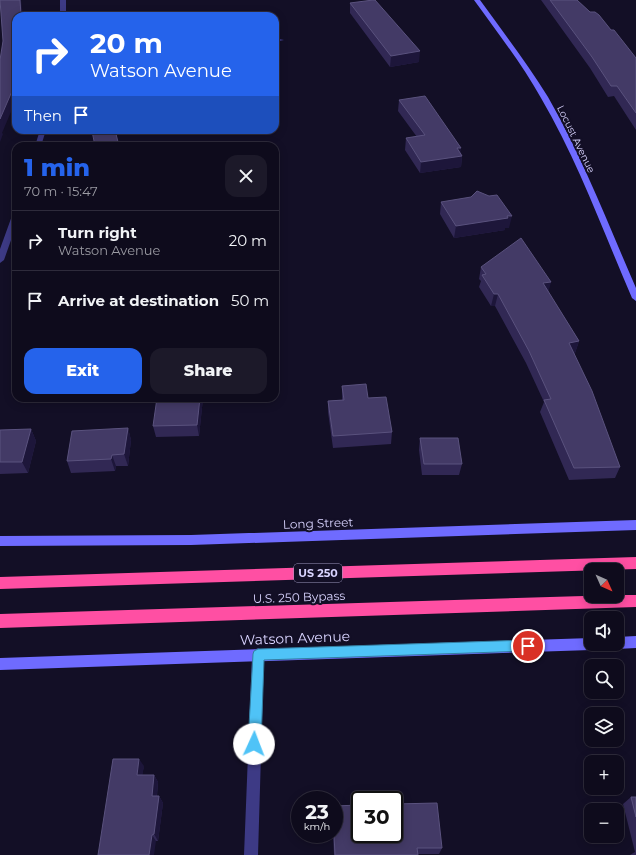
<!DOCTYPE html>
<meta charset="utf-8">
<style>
:root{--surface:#0e0b1c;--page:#1c1929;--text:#f1f3f6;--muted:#9b9ba3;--line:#2e2b3b;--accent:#2563eb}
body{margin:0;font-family:Montserrat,sans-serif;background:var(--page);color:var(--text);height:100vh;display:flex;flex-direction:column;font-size:15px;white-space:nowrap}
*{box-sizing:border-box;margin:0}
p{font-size:13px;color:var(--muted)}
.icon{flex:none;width:22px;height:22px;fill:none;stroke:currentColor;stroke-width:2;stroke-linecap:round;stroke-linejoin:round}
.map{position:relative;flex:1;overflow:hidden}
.details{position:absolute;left:12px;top:142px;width:267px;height:260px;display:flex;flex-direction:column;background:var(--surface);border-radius:12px;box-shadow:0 2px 10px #0003,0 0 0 1px var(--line)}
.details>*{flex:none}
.guide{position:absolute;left:12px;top:12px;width:267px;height:122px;border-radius:12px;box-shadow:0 2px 10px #0003,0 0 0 1px var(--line);background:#2563eb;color:#fff;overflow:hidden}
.needle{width:26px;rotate:135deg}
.buttons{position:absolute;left:584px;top:563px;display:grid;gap:8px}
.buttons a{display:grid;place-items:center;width:40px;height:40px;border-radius:8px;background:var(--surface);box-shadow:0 2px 10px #0003,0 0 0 1px var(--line);font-size:20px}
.speed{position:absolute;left:291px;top:791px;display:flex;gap:8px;font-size:20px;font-weight:700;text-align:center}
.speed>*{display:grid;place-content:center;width:52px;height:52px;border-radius:50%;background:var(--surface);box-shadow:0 2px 10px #0003,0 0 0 1px var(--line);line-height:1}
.speed small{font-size:10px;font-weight:400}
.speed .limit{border:2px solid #111;border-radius:6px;background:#fff;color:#111}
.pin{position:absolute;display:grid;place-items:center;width:34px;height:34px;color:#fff;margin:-17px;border:2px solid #fff;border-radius:50%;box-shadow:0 1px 4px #0007}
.me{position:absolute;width:44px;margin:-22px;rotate:2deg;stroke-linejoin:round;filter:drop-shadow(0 0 3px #0008)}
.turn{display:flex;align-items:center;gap:14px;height:84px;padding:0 12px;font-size:18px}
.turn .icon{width:52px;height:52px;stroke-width:2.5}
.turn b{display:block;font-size:28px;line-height:34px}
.then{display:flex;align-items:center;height:38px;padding:0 12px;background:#0003;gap:8px;font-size:15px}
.round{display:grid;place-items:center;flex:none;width:42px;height:42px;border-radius:12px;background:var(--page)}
.head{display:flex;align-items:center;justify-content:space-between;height:68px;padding:0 12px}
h1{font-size:24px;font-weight:800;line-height:30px;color:var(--accent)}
.action{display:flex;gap:8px;margin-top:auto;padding:8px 12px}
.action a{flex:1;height:46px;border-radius:12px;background:var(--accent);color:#fff;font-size:16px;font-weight:800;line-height:46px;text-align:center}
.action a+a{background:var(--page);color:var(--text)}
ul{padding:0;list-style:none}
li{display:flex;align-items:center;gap:12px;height:60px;padding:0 12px;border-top:1px solid var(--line)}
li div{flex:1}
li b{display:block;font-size:15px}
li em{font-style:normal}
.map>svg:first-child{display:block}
</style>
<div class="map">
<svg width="636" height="855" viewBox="0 0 636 855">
<rect width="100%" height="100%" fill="#130f26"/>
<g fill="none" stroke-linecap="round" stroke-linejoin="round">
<path fill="#3d3a85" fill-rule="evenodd" d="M275,38L284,40L275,42Z"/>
<path fill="#3d3a85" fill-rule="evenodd" d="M60,0H66V16H60Z
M40,130H46L41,146H35Z
M13,213H16V226L4,260L0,263V249Z
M258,648L262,650L264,654L258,855H244L252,654L254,650Z"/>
<path fill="#6f6bff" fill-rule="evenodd" d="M474,0H480C503,32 527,63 548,97C583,158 608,224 636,288V301L632,298C603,231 578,161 541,98C522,64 497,32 474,0Z
M636,520V530L191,545L0,546V536L191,535Z
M636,636V648L617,649L613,647L611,644H617V637Z
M591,638V644H597L595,648L591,650L0,670V658Z"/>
<path fill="#ff4fa3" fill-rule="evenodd" d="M636,557V569L0,589V577Z
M617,595H636V607L0,628V614Z"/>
</g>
<path fill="#312854" d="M541,0H577L590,12L611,30L636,58V130L614,96L608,97L590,68Z
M350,3L419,62L390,67L350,13Z
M399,100L461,153L462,156L461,167L420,173L405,150L406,138L417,137L398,111Z
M441,202L509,228H505V230L454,238L440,214Z
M481,267L548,292L579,341L575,353L574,354L620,467L615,478L569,480L540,412L544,402L526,363L495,306H491L479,287L481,281L479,279Z
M342,386L368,398L392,432L391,444L333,448L328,412V401L342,400Z
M157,398H203L199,436L156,437L153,426Z
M222,398H265V401L223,402Z
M128,428L131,440L128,466H116L115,471L71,473L67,461Z
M31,429L36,441L28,473L0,474V430Z
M420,438L462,464L459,475H422L419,450Z
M144,766L142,775H154L158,782L157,796H159L163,803L158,841H156L98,855Z
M631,797H636V855H630L635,852L623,804Z
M333,834H334L442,848L439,854H418V855H334Z"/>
<path fill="#1d163a" d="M20,0H21L23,16H21Z
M420,51L419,62L390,67L391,56Z
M16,82V100L2,133L3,134L0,142V119Z
M457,148H461L460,156H462L461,167L420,173L421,162Z
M512,216L509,228H505V230L454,238L456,226Z
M551,282L548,294L543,283Z
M494,294H498L495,306H491Z
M579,341L575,353L565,355L569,343Z
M200,398H203L199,436L197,425Z
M128,428L131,440L128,466L124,454Z
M31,429L36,441L28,473L22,462Z
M112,455L116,466L115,471L111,459Z
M139,759L144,766L141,783L137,775Z
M154,775L158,782L156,803L152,796Z
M159,796L163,803L158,841L154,834Z
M152,835L156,841L154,855H149Z"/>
<path fill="#433a66" stroke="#5a527e" d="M0,0H20L21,16H16V82L0,119V60L3,41Z
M373,0H375L420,51L391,56L350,3Z
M550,0H577L590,12H595L599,15L611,30H614L636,58V113L617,86H611L592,57Z
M425,96L461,148H457L462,156L421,162L406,138L425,135L399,100Z
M96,130H115L119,146H95L92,131Z
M477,191L489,196L497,195L512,216H507L508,218L456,226L441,202L471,197Z
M521,238L551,282L543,283L579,341L569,343L592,391L620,467L574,468L544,400L551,399L529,351L498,294H494L482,275L486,274L481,267Z
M366,384L368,398L386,397L392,432L333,436L328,401L344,400L342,386Z
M157,398H200L197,425L153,426Z
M128,428L124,454L112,455L111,459L67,461L72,431Z
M31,429L22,462H0V430Z
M420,438H458L462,464H424Z
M113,759H139L137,775H154L152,796H159L154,834L152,835L149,855H98Z
M631,797H636V817Z
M437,803L442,848H417L418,855H335L334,834V806L360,805V834H394V804Z"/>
<path fill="#4fc3f7" stroke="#337fa1" d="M528,640L532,642L533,646L532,649L528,651L264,660L261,744L259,748L254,750L250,748L248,744L253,654L254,651L258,649Z"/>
<g text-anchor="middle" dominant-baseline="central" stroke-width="4" stroke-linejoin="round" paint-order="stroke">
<g font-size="10" fill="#d9d4ff" stroke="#130f26">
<text transform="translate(576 139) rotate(64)">Locust Avenue</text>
</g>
<rect fill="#130f26" stroke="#9e99be" stroke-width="1" x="294" y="564" width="48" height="18" rx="3"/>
<g font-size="11" font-weight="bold" fill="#d9d4ff">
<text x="318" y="573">US 250</text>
</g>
<g font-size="12" fill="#d9d4ff" stroke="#130f26">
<text transform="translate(318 523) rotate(-2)">Long Street</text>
<text transform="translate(299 597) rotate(-2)">U.S. 250 Bypass</text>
</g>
<g font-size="14" fill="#d9d4ff" stroke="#130f26">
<text transform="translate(295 638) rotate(-2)">Watson Avenue</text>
</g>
</g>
</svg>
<div class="buttons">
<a><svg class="needle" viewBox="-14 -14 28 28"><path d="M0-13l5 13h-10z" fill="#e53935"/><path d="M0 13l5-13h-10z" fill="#9b9ba3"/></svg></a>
<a><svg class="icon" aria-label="sound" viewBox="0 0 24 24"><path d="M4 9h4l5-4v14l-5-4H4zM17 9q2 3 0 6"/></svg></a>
<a><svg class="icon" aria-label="search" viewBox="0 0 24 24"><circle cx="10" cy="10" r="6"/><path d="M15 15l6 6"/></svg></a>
<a><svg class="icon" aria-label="layers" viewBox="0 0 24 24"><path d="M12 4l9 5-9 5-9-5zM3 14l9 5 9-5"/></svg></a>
<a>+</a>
<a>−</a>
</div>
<div class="speed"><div>23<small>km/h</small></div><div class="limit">30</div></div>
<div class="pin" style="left:528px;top:646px;background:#d93025"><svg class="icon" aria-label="arrive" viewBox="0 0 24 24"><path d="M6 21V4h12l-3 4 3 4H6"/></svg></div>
<svg class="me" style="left:254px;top:744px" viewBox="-20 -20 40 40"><circle r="19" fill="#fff"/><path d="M0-13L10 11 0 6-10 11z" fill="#4fc3f7"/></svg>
<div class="guide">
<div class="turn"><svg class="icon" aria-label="right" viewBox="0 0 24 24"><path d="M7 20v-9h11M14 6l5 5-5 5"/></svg><div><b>20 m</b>Watson Avenue</div></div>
<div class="then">Then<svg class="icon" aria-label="arrive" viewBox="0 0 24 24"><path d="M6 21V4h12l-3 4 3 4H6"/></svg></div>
</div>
<section class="details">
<div class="head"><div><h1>1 min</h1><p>70 m · 15:47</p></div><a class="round"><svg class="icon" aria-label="close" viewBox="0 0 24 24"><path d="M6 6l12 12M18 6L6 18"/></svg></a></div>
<ul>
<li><svg class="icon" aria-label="right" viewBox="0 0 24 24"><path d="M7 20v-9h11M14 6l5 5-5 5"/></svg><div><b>Turn right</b><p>Watson Avenue</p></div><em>20 m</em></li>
<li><svg class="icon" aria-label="arrive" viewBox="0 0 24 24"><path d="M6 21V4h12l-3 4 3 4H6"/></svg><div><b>Arrive at destination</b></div><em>50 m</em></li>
</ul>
<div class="action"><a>Exit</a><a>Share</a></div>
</section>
</div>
